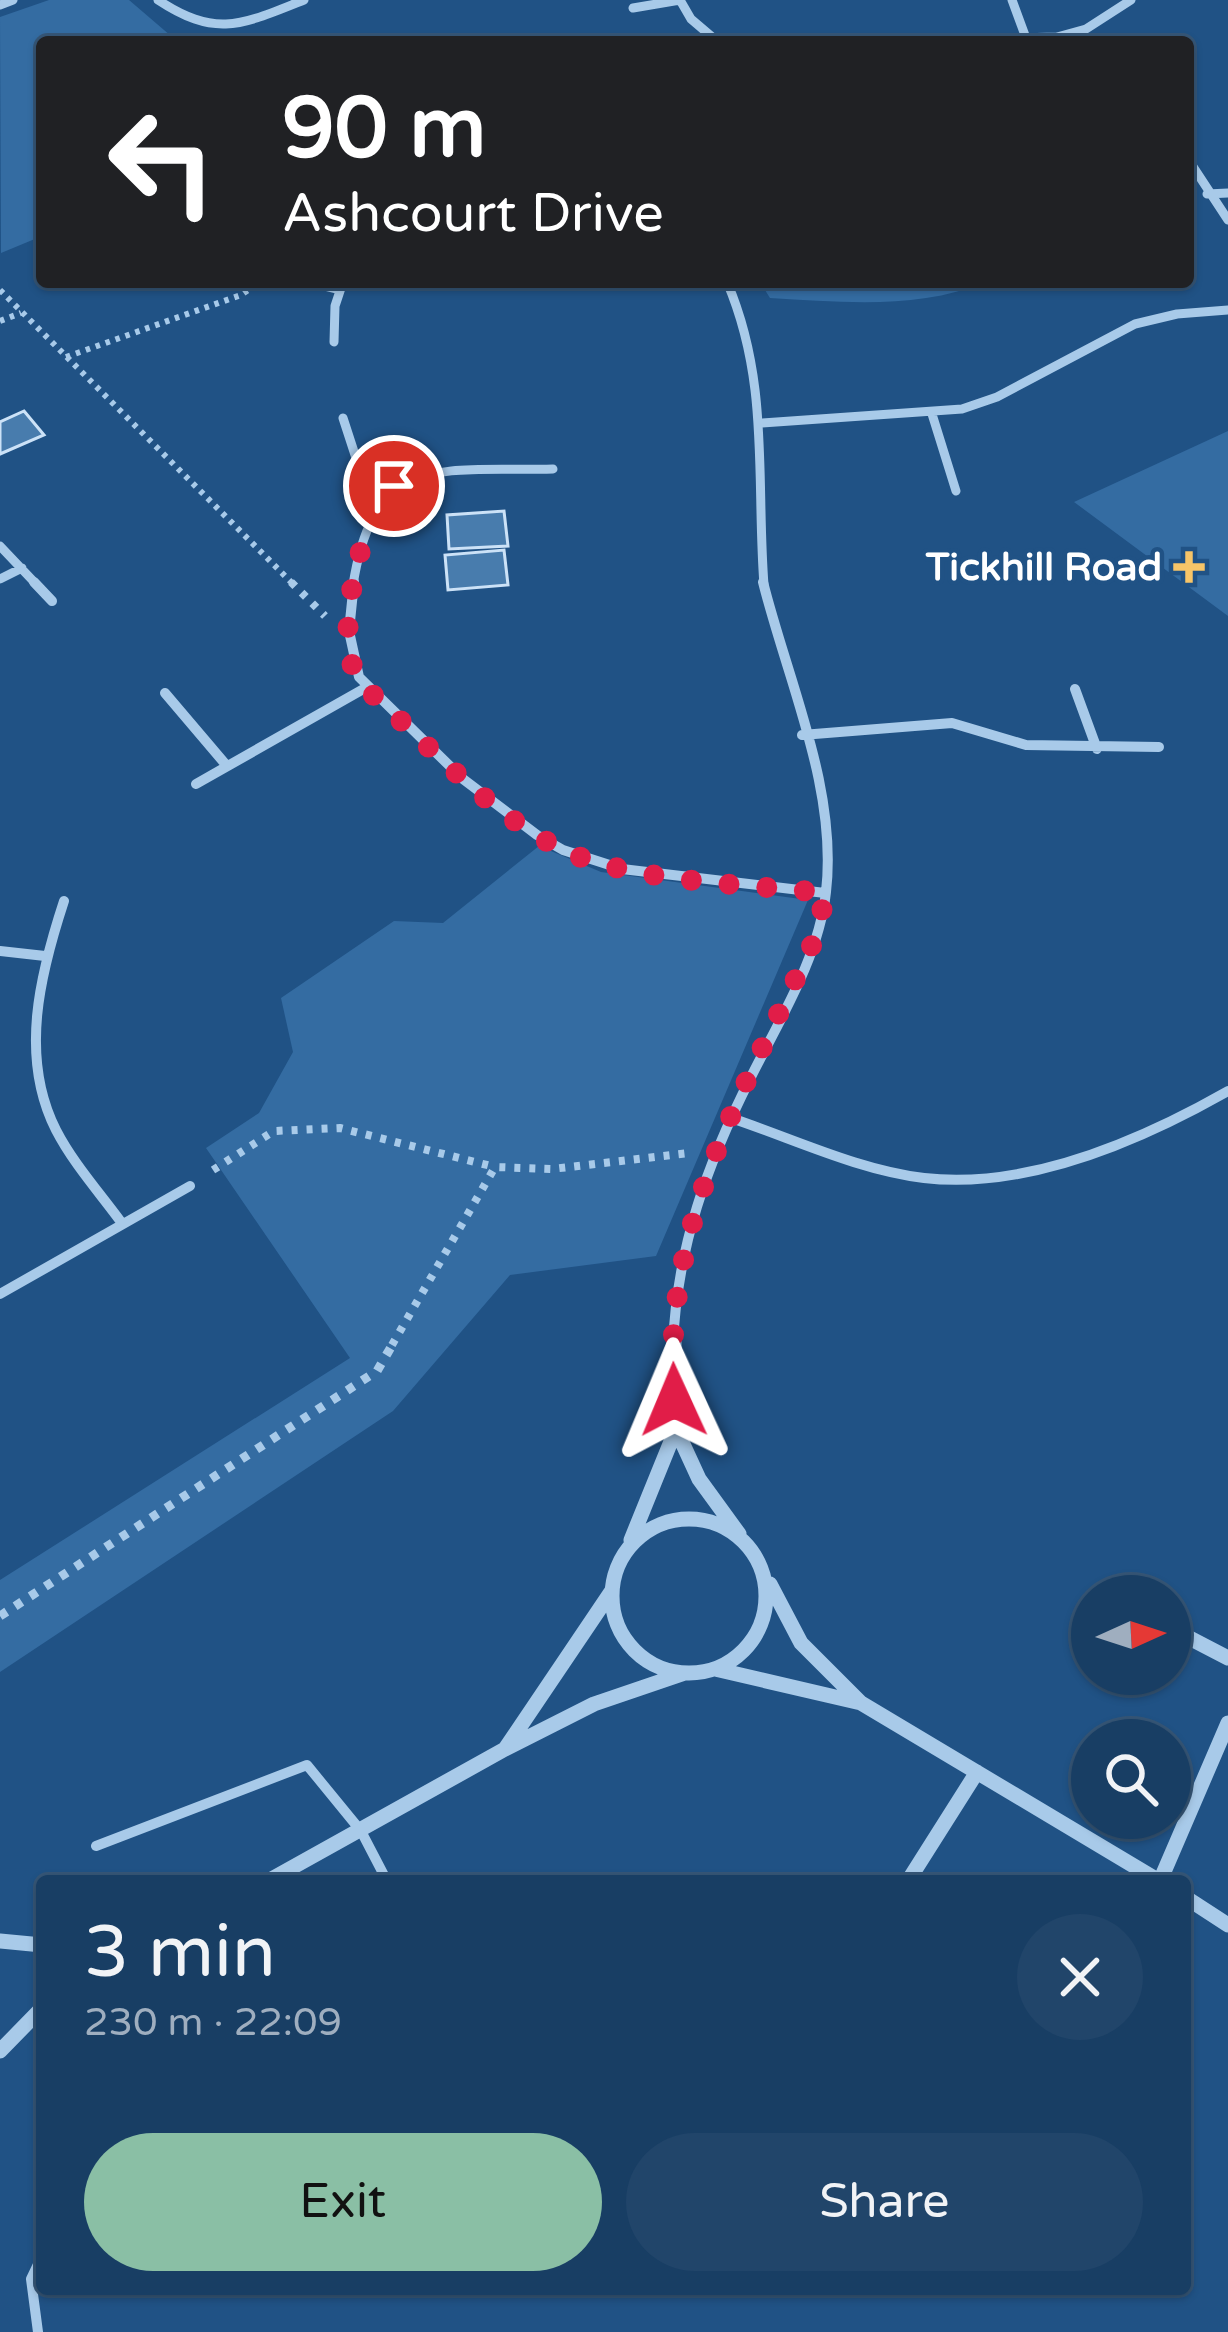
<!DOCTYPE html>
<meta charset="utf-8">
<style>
:root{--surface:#183e64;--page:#21456a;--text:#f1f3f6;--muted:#9faebf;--line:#365778;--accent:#8abfa5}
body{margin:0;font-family:"Varela Round",sans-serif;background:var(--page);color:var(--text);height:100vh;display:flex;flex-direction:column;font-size:45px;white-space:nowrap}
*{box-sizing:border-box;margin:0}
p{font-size:39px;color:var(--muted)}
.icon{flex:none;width:66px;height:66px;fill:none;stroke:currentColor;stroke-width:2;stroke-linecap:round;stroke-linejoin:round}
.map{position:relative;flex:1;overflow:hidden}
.drawer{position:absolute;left:36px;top:1875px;width:1155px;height:420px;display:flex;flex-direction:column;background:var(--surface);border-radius:12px;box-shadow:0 3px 9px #0004,0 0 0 3px var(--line)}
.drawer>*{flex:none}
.guide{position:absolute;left:36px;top:36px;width:1158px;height:252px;border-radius:12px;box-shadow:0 3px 9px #0004,0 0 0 3px var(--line);background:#202124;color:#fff;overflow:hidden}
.needle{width:78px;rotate:87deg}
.tools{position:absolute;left:1071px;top:1575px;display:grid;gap:24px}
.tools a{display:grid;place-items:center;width:120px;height:120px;border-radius:50%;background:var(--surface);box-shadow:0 3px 9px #0004,0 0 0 3px var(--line);font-size:60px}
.pin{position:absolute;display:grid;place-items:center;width:102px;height:102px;color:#fff;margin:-51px;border:6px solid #fff;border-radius:50%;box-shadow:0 3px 12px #0007}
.me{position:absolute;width:132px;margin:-66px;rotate:359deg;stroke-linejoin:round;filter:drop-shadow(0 0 9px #0008)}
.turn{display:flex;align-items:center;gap:42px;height:252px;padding:0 48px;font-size:54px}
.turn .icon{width:156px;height:156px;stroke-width:2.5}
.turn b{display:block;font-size:84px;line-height:102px}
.round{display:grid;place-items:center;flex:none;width:126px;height:126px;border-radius:63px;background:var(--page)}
.head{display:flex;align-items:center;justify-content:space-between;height:204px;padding:0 48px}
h1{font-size:72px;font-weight:600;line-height:90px}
.primary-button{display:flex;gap:24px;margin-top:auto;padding:24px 48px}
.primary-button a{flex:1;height:138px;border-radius:72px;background:var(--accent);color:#111;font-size:48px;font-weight:600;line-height:138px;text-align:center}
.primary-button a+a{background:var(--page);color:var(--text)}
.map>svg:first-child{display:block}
</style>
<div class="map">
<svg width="1228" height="2332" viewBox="0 0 1228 2332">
<rect width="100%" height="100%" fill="#205285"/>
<path fill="#346ca2" d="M49,0H129L178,42H42V236L1,253L0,17Z
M760,282H986C917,310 843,302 770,298Z
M1228,431V616L1074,502Z
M539,846L601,872L808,900L656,1256L510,1275L393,1411L0,1672V1580L350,1358L206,1148L259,1113L293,1052L281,998L394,921L443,923Z"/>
<path fill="#487cad" stroke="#cce2f7" stroke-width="3" d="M24,411L44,435L0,454V422Z
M504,511L508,546L449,549L447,515Z
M504,550L508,585L448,590L445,555Z"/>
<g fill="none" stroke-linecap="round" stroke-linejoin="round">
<path stroke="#a8cae9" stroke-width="6" stroke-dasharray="4.5 6" stroke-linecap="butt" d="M0,290L294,585
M0,321L21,313
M66,357L241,295L260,282"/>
<path stroke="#a8cae9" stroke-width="8" stroke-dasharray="6 9" stroke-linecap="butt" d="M291,582L325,616
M213,1170L274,1131L340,1128L495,1167
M392,1345L495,1167L552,1169L689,1153"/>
<path stroke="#a8cae9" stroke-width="9" stroke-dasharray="8 10" stroke-linecap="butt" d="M0,1616L377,1371L394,1342"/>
<path stroke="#a8cae9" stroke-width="10" d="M96,1846L307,1765L361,1831L387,1881
M38,2332L31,2279L42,2256"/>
<path stroke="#a8cae9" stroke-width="9" d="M158,0C217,39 243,24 304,0
M680,0L691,19L718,42
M1012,0L1026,38
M0,5L13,0
M633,8L680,0
M870,42L1057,37L1086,29L1131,0
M1188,159L1228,220
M1207,194L1228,193
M308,282L340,290
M727,282C770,382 756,480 764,585
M334,342L335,306L343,282
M932,414L956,491
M343,418L357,461L394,486
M762,423L962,409L997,397L1135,324L1177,314L1228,310
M0,546L37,585
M0,579L22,568
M353,585C374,450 442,472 553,469"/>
<path stroke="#a8cae9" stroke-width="10" d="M34,582L52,601
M354,582L349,631L359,677L463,779L537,835L563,850L622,869L825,893
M1075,689L1097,749
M165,693L227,766
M802,735L952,723L1026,745L1159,747
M196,784L367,687
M64,901C40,974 19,1057 56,1130C73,1163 99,1192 121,1222
M0,951L45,956
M731,1118C794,1139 858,1170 924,1178C1027,1190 1140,1141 1228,1091
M0,1294L190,1186
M673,1345C677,1247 707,1164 751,1077C780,1019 819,957 826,892C838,789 788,682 763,582"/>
<path stroke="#a8cae9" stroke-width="15" d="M674,1342L676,1429
M612 1596a77 77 0 1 1 154 0a77 77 0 1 1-154 0Z
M631,1540L676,1429L699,1479L739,1534
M611,1592L505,1749L594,1704L685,1673
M1176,1631L1228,1658
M715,1669L861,1703L801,1643L770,1584
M861,1703L1159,1881
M268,1881L505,1749
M908,1881L977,1772
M1160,1881L1228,1723
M1185,1897L1228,1925
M0,1941L42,1945
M0,2051L42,2008"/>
</g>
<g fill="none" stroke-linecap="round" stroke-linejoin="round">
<path stroke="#e11d48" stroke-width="21" stroke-dasharray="0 37.8" d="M394,486C361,514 335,632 355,672C359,679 367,687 372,694C431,747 491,815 563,850C630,882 749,884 825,893L818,932C746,1087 661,1222 674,1400"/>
</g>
<path fill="#f7c568" stroke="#205285" stroke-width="4.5" d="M1183 549h12v12h12v12h-12v12h-12v-12h-12v-12h12z"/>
<g text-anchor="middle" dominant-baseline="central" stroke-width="9" stroke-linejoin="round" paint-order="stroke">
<g font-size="39" font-weight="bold" fill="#fff" stroke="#205285" text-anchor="end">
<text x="1162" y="567">Tickhill Road</text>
</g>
</g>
</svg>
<div class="tools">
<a><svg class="needle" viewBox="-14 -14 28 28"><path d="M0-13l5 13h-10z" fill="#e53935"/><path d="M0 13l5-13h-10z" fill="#9faebf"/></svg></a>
<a><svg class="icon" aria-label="search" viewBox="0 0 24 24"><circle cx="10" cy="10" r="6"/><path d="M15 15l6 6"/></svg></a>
</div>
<div class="pin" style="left:394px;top:486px;background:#d93025"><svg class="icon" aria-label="arrive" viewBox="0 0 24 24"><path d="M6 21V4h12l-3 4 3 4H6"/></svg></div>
<svg class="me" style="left:674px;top:1400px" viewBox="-20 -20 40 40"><path d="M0-17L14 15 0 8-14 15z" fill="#e11d48" stroke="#fff" stroke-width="4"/></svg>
<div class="guide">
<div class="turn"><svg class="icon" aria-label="left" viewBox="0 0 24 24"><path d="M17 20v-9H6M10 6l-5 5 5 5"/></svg><div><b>90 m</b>Ashcourt Drive</div></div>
</div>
<section class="drawer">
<div class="head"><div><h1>3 min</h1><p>230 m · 22:09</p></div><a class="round"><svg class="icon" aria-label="close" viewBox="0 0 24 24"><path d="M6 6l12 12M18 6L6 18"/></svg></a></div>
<div class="primary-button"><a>Exit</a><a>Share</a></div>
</section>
</div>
